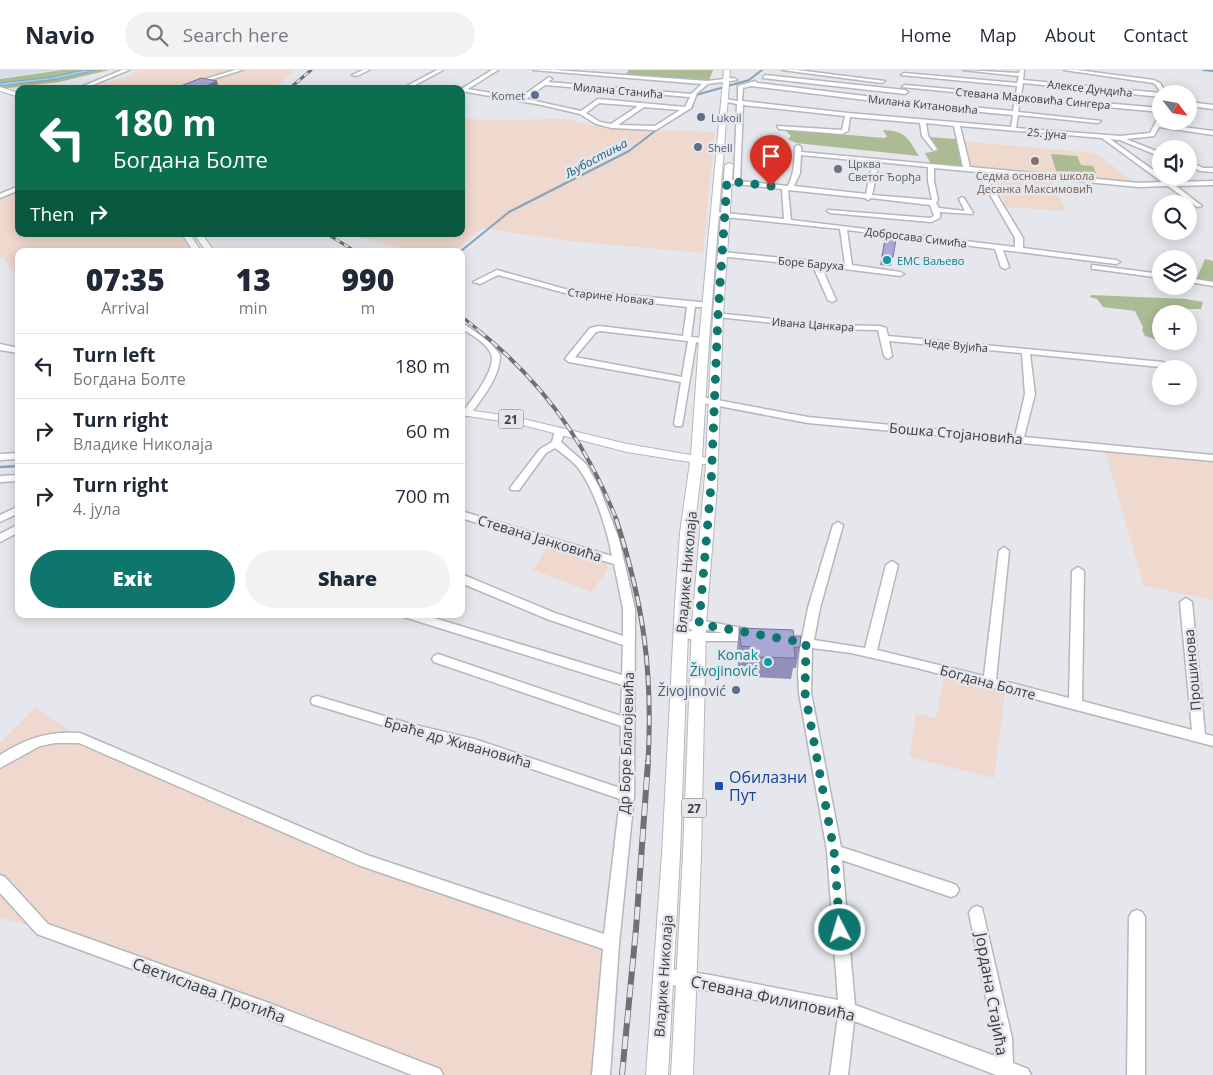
<!DOCTYPE html>
<meta charset="utf-8">
<style>
:root{--surface:#fff;--page:#f2f2f3;--text:#1f2937;--muted:#747a83;--line:#e0e1e3;--accent:#0f766e}
body{margin:0;font-family:"Open Sans",sans-serif;background:var(--page);color:var(--text);height:100vh;display:flex;flex-direction:column;font-size:19px;white-space:nowrap}
*{box-sizing:border-box;margin:0}
p{font-size:16px;color:var(--muted)}
.icon{flex:none;width:28px;height:28px;fill:none;stroke:currentColor;stroke-width:2;stroke-linecap:round;stroke-linejoin:round}
.map{position:relative;flex:1;overflow:hidden}
.drawer{position:absolute;left:15px;top:178px;width:450px;height:370px;display:flex;flex-direction:column;background:var(--surface);border-radius:10px;box-shadow:0 2px 12px #0003}
.drawer>*{flex:none}
.guide{position:absolute;left:15px;top:15px;width:450px;height:152px;border-radius:10px;box-shadow:0 2px 12px #0003;background:#0b6e4f;color:#fff;overflow:hidden}
.needle{width:32px;rotate:121deg}
.tools{position:absolute;left:1152px;top:15px;display:grid;gap:10px}
.tools a{display:grid;place-items:center;width:45px;height:45px;border-radius:50%;background:var(--surface);box-shadow:0 2px 12px #0003;font-size:25px}
.pin{position:absolute;display:grid;place-items:center;width:42px;height:42px;color:#fff;margin:-51px -21px;border-radius:50% 50% 50% 0;rotate:-45deg;box-shadow:0 0 5px #0007}
.pin .icon{rotate:45deg}
.me{position:absolute;width:55px;margin:-28px;rotate:355deg;stroke-linejoin:round;filter:drop-shadow(0 0 4px #0008)}
.turn{display:flex;align-items:center;gap:18px;height:105px;padding:0 15px;font-size:22px}
.turn .icon{width:65px;height:65px;stroke-width:2.5}
.turn b{display:block;font-size:35px;line-height:42px}
.then{display:flex;align-items:center;height:48px;padding:0 15px;background:#0003;gap:10px;font-size:19px}
.eta{display:flex;justify-content:space-evenly;align-items:center;height:85px;text-align:center}
.eta b{font-size:30px;font-weight:800;line-height:35px}
.action{display:flex;gap:10px;margin-top:auto;padding:10px 15px}
.action a{flex:1;height:58px;border-radius:30px;background:var(--accent);color:#fff;font-size:20px;font-weight:800;line-height:58px;text-align:center}
.action a+a{background:var(--page);color:var(--text)}
ul{padding:0;list-style:none}
li{display:flex;align-items:center;gap:15px;height:65px;padding:0 15px;border-top:1px solid var(--line)}
li div{flex:1}
li b{display:block;font-size:19px}
li em{font-style:normal}
header{display:flex;align-items:center;gap:30px;box-sizing:border-box;height:70px;padding:0 25px;background:var(--surface);border-bottom:1px solid var(--line)}
header strong{font-size:24px}
nav{display:flex;gap:28px;margin-inline-start:auto;font-size:18px}
.search{width:350px;height:45px;background:var(--page);display:flex;align-items:center;gap:12px;box-sizing:border-box;padding:0 18px;border-radius:28px;color:var(--muted);font-size:19px}
.map>svg:first-child{display:block}
</style>
<header>
<strong>Navio</strong>
<div class="search"><svg class="icon" aria-label="search" viewBox="0 0 24 24"><circle cx="10" cy="10" r="6"/><path d="M15 15l6 6"/></svg>Search here</div>
<nav><a>Home</a><a>Map</a><a>About</a><a>Contact</a></nav>
</header>
<div class="map">
<svg width="1213" height="1005" viewBox="0 0 1213 1005">
<rect width="100%" height="100%" fill="#e5e7ec"/>
<path fill="#d7dce8" d="M0,0H56L0,8Z"/>
<path fill="#efd8cd" d="M140,0H295L273,19H85L125,7Z
M461,47L480,50L566,49L604,58L715,62L703,183L569,171L483,158L454,181H411L348,164H461Z
M19,120V164H117L120,168L138,164H182L196,181H19V209L3,187L0,188V122Z
M1104,377L1213,388V530L1144,516Z
M550,473L600,489L607,495L608,498L592,522L533,500Z
M944,607L1005,623L994,708L909,687L916,643L936,648Z
M36,637L80,668L363,790L611,874L600,1005H434L43,859L0,848V673Z"/>
<path fill="#eed9cc" d="M960,71L1095,83L1134,112L967,98Z
M989,103L1052,109L1066,141L1003,137L1001,133L1005,132L991,109L986,108L984,105Z"/>
<path fill="#abbb94" d="M62,0H83L53,7L0,13V9Z
M96,0H109L59,12L0,19V16L57,9Z
M629,0H713L709,10L625,5Z
M791,60L884,68L887,67L883,60C906,61 908,68 919,86L796,73L788,69L791,66L786,61Z
M928,67L956,69L963,97L931,94L925,83L938,81Z
M1051,84L1077,86L1081,95L1093,96L1096,104L1056,101Z
M1205,189L1213,191V212L1196,210Z
M1091,225L1186,229L1203,232L1201,239H1160L1161,271L1145,266L1142,260L1143,257L1135,241L1103,237L1097,229L1090,227Z"/>
<path fill="#a3d0f1" stroke="#84a4bb" d="M83,0H96L57,9L0,16V13L53,7Z"/>
<g fill="none" stroke-linecap="round" stroke-linejoin="round">
<path stroke="#84a4bb" stroke-width="2" d="M1203,0L1213,1
M461,181L509,142L629,81L659,58L692,38L696,25L749,10L762,0"/>
<path stroke="#84a4bb" stroke-width="2.5" d="M0,397L19,396"/>
<defs>
<path id="minor" d="M122,0H129L83,19H76Z
M235,0H242L181,19H172Z
M363,0H369L357,6L352,5Z
M437,0H443L408,19H401Z
M492,0H498L468,19L520,28L549,7L552,9L548,12L691,24L702,14L533,0H555L707,11L734,8L737,10L708,14L697,23L691,38L656,60L612,58L596,54L580,44L542,35L461,21V19ZM545,15L690,27L685,37L598,29L581,41L526,29ZM599,33L638,36L611,54L600,52L586,43ZM644,37L680,40L655,56L618,55Z
M782,0H797L885,11L882,13Z
M963,0L1019,3L1020,0H1024L1023,10L1161,23L1156,15L1153,13L1064,0H1077L1154,10L1160,13L1166,24H1161V27L1023,13L1021,26L1161,38V42L1020,29L1018,42L1101,51L1098,53L1018,45L1016,58L1120,66L1150,63L1158,48L1161,46V54L1213,61V65L1159,57L1154,66L1126,69L1161,83V87L1120,70L1110,69L1170,112L1213,111V115L1176,116L1202,136L1197,137L1168,116L1139,117L983,102L1023,168V178L1116,190L1120,192L1116,194L1003,180L1009,197L1005,199L1001,197L995,179L847,160L852,195L900,202L904,204L900,206L821,196L836,230L832,232L828,230L813,196L719,186L718,184L722,182L845,194L840,159L716,146L713,144L716,142L784,149L782,119L727,113L724,111L727,109L734,110L737,34L722,31L725,29L738,31V16L755,11L757,13L906,31L1013,41L1015,28L902,17L905,15L1016,25L1017,16L901,5L904,3L1017,13L1019,6ZM751,16L906,35L1013,45L1011,57L848,43L742,31L743,18ZM743,35L845,46L842,60L777,56L779,59L842,64L848,61L850,47L920,53L922,66L934,81L937,79L928,66L926,53L954,56L963,97L801,82V77L798,75L795,77C794,92 795,101 788,116L740,111ZM960,56L1102,68L1162,112L1139,113L970,97ZM801,85L873,92L866,124L794,116L800,103ZM879,92L928,97V111L932,130L872,125ZM934,98L977,102L1015,168V177L791,150L788,120L865,128L868,130L871,128L930,135L934,146L930,148L828,140L827,141L830,143L931,152L940,148V142L972,144L973,143L964,128L962,127L959,129L965,141L939,138L936,133L938,130L934,111Z
M765,5L905,20L908,22L905,24L763,8Z
M1189,32L1213,35V39L1189,36Z
M1189,91L1203,98H1213V102L1200,101L1189,95Z
M19,116V120L0,128V124Z
M1092,195L1161,204V208L1095,199H1092Z
M497,200L565,219L710,233V237H695L691,267L704,268L708,271L704,274L696,272L682,356H676L674,354L681,312L569,292L565,289L590,258L599,256L683,266L687,237L565,223L498,205L480,214L473,212ZM600,261L688,271L682,307L575,287L596,262Z
M1189,208L1213,212V216L1189,212Z
M715,243L830,255L880,256L886,258L888,266L1163,292L1164,294L1160,297L1030,284L1035,324L1024,367L1213,385V391L808,353L698,332V328L701,327L808,347L1015,367L1025,324L1022,283L889,271L892,286L888,289L884,286L878,260L830,259L718,247L714,245Z
M461,252L489,271L500,285C500,307 483,327 470,345L467,346L462,343C471,331 497,299 491,284C487,273 470,264 461,258Z
M0,274L19,278V283L0,280Z
M560,358L565,361L561,372L586,394L599,417L619,469L635,539L634,726L619,874L610,1005H592L603,879L358,795L79,673H55L40,676L0,698V685C26,668 49,661 80,663L367,785L604,864L620,729L473,679L411,664L312,634L311,631L312,628L317,626L411,654L474,669L620,718L621,656L434,592L432,589L434,586L438,584L621,646L622,615L404,547L402,544H421L622,605L623,575L547,549L461,513V504L555,543L623,566V539L614,494L461,448V441L612,486C607,459 595,421 579,399C573,391 563,384 555,378L546,383L519,420H511L510,418L540,379L552,372L555,361Z
M19,383V389L0,390V384Z
M19,405V411L0,412V406Z
M19,436V443L0,452V445Z
M838,452L843,455L820,538L814,570L865,578L886,495L892,491L898,495L877,580L984,606L999,481L1004,477L1009,481L996,609L1069,628L1072,501L1078,497L1084,501L1082,631L1192,660L1180,532L1186,528L1192,532L1205,664L1213,666V676L917,598L851,583L812,578L811,623L841,777L951,813L956,815L959,820L956,825L951,827L842,790L855,935L995,986L994,968L969,843L972,838L977,836L982,838L1012,968L1013,993L1028,999L1031,1005H996L854,951L848,1005H830L838,946L710,921L664,914L658,912L656,906L658,900L664,898L710,905L838,930L827,781L799,623L798,602L800,577L794,575L792,572L794,569L802,568L808,538L833,455Z
M19,454V462L0,472V464Z
M699,550L753,560L757,561L759,564L757,567H749L743,571H699L676,566L674,563L678,559L675,556L677,553ZM699,558L723,563H699L685,560Z
M0,805L5,807L48,854L266,932L440,999L443,1005H412L266,948L37,864L0,823Z
M1137,840L1142,842L1145,847V1005H1127L1129,847L1132,842Z"/>
<path id="major" d="M724,0H730L709,271L702,387L706,388L713,245L725,95L729,93L733,95L723,245L717,416L706,554L701,784L693,1005H671L683,784L692,554L706,394H702L694,463L689,534L680,784L668,1005H646L662,784L675,534L680,463L690,392L627,382L515,353L461,345V339L515,347L627,374L691,385L699,271Z
M0,17L19,23V27L0,21Z
M182,164H190L201,181H193Z
M194,164H202L214,181H206Z"/>
</defs>
<use href="#minor" stroke="#b5b7bb" stroke-width="3"/>
<use href="#major" stroke="#b5b7bb" stroke-width="2"/>
<use href="#minor" fill="#fff" fill-rule="evenodd"/>
<use href="#major" fill="#fff" fill-rule="evenodd"/>
<defs>
<path id="rail-far3" d="M289,19L311,0
M327,164L355,181
M461,246L481,262"/>
<path id="rail-far2" d="M479,261C542,311 588,376 617,451"/>
<path id="rail-far1" d="M616,449C644,535 653,603 648,693"/>
<path id="rail" d="M622,1005L636,859L648,692"/>
</defs>
<use href="#rail-far3" stroke="#6f7073" stroke-width="3"/>
<use href="#rail-far2" stroke="#6f7073" stroke-width="4"/>
<use href="#rail-far1" stroke="#6f7073" stroke-width="5"/>
<use href="#rail" stroke="#6f7073" stroke-width="6"/>
<use href="#rail-far3" stroke="#e5e7ec" stroke-width="2" stroke-dasharray="5" stroke-linecap="butt"/>
<use href="#rail-far2" stroke="#e5e7ec" stroke-width="2.5" stroke-dasharray="8" stroke-linecap="butt"/>
<use href="#rail-far1" stroke="#e5e7ec" stroke-width="3" stroke-dasharray="10" stroke-linecap="butt"/>
<use href="#rail" stroke="#e5e7ec" stroke-width="4.5" stroke-dasharray="13" stroke-linecap="butt"/>
</g>
<path fill="#9090b8" d="M885,169L893,187L891,196L880,195Z
M739,558L794,566L800,577L796,598H793L791,609L752,607L751,598L738,597L737,579Z"/>
<path fill="#767596" d="M217,11L219,18L218,19H199Z"/>
<path fill="#a8a7d6" stroke="#767596" d="M201,8L217,11L199,19H174Z
M885,169L896,170L893,187L882,186Z
M739,558L793,560L794,566H801L800,577H794L795,588L755,587L754,577L741,576Z"/>
<g fill="none" stroke-linecap="round" stroke-linejoin="round">
<path stroke="#0f766e" stroke-width="9" stroke-dasharray="0 16.2" d="M771,116L727,111L718,245L711,416L699,554L806,573L805,623L834,781L840,860"/>
</g>
<g fill="#5c6f8a" stroke="#e5e7ec" stroke-width="2">
<circle cx="535" cy="25" r="5"/>
<circle cx="701" cy="47" r="5"/>
<circle cx="698" cy="77" r="5"/>
<circle cx="736" cy="620" r="5"/>
</g>
<circle fill="#8d6e63" stroke="#e5e7ec" stroke-width="2" cx="1035" cy="91" r="5"/>
<circle fill="#6b7280" stroke="#e5e7ec" stroke-width="2" cx="838" cy="99" r="5"/>
<g fill="#0f9aa8" stroke="#e5e7ec" stroke-width="2">
<circle cx="887" cy="190" r="5"/>
<circle cx="768" cy="592" r="5"/>
</g>
<rect fill="#1a4fb4" stroke="#e5e7ec" stroke-width="2" x="714" y="711" width="10" height="10" rx="2.5"/>
<g text-anchor="middle" dominant-baseline="central" stroke-width="5" stroke-linejoin="round" paint-order="stroke">
<g font-size="11" fill="#3b3c3e" stroke="#e5e7ec">
<text transform="translate(1090 18) rotate(6)">Алексе Дундића</text>
<text transform="translate(618 20) rotate(5)">Милана Станића</text>
<text transform="translate(1033 28) rotate(5)">Стевана Марковића Сингера</text>
<text transform="translate(923 34) rotate(6)">Милана Китановића</text>
<text transform="translate(1047 63) rotate(5)">25. јуна</text>
<text transform="translate(916 167) rotate(7)">Добросава Симића</text>
<text transform="translate(811 193) rotate(5)">Боре Баруха</text>
<text transform="translate(611 226) rotate(6)">Старине Новака</text>
<text transform="translate(813 254) rotate(4)">Ивана Цанкара</text>
<text transform="translate(956 275) rotate(5)">Чеде Вујића</text>
</g>
<g font-size="11" fill="#4e5e75" stroke="#e5e7ec" text-anchor="start">
<text x="525" y="25" text-anchor="end">Komet</text>
<text x="711" y="47">Lukoil</text>
<text x="708" y="77">Shell</text>
</g>
<g font-size="11" fill="#5b616d" stroke="#e5e7ec" text-anchor="start">
<text x="848" y="93">Црква<tspan x="848" dy="13">Светог Ђорђа</tspan></text>
</g>
<g font-size="11" fill="#785e54" stroke="#e5e7ec">
<text x="1035" y="105">Седма основна школа<tspan x="1035" dy="13">Десанка Максимовић</tspan></text>
</g>
<g font-size="11" fill="#0d838f" stroke="#e5e7ec" text-anchor="start">
<text x="897" y="190">ЕМС Ваљево</text>
</g>
<g font-size="12" font-style="italic" fill="#175d88" stroke="#e5e7ec">
<text transform="translate(596 88) rotate(-28)">Љубостиња</text>
</g>
<g fill="#e5e7ec" stroke="#6e6f72" stroke-width="1">
<rect x="498.5" y="339.5" width="25" height="19" rx="4"/>
<rect x="681.5" y="728.5" width="25" height="19" rx="4"/>
</g>
<g font-size="12" font-weight="bold" fill="#3b3c3e">
<text x="511" y="349">21</text>
<text x="694" y="738">27</text>
</g>
<g font-size="14" fill="#3b3c3e" stroke="#e5e7ec">
<text transform="translate(956 363) rotate(5)">Бошка Стојановића</text>
<text transform="translate(540 468) rotate(17)">Стевана Јанковића</text>
<text transform="translate(686 502) rotate(-85)">Владике Николаја</text>
<text transform="translate(1192 600) rotate(-95)">Прошинова</text>
<text transform="translate(988 612) rotate(15)">Богдана Болте</text>
<text transform="translate(458 672) rotate(16)">Браће др Живановића</text>
<text transform="translate(626 673) rotate(-88)">Др Боре Благојевића</text>
<text transform="translate(663 906) rotate(-86)">Владике Николаја</text>
</g>
<g font-size="14" fill="#0d838f" stroke="#e5e7ec" text-anchor="end">
<text x="758" y="584">Konak<tspan x="758" dy="16">Živojinović</tspan></text>
</g>
<g font-size="14" fill="#4e5e75" stroke="#e5e7ec" text-anchor="end">
<text x="726" y="620">Živojinović</text>
</g>
<g font-size="16" fill="#164399" stroke="#e5e7ec" text-anchor="start">
<text x="729" y="707">Обилазни<tspan x="729" dy="18">Пут</tspan></text>
</g>
<g font-size="16" fill="#3b3c3e" stroke="#e5e7ec">
<text transform="translate(209 920) rotate(20)">Светислава Протића</text>
<text transform="translate(992 924) rotate(80)">Јордана Стајића</text>
<text transform="translate(773 928) rotate(12)">Стевана Филиповића</text>
</g>
</g>
</svg>
<div class="tools">
<a><svg class="needle" viewBox="-14 -14 28 28"><path d="M0-13l5 13h-10z" fill="#e53935"/><path d="M0 13l5-13h-10z" fill="#747a83"/></svg></a>
<a><svg class="icon" aria-label="sound" viewBox="0 0 24 24"><path d="M4 9h4l5-4v14l-5-4H4zM17 9q2 3 0 6"/></svg></a>
<a><svg class="icon" aria-label="search" viewBox="0 0 24 24"><circle cx="10" cy="10" r="6"/><path d="M15 15l6 6"/></svg></a>
<a><svg class="icon" aria-label="layers" viewBox="0 0 24 24"><path d="M12 4l9 5-9 5-9-5zM3 14l9 5 9-5"/></svg></a>
<a>+</a>
<a>−</a>
</div>
<div class="pin" style="left:771px;top:116px;background:#d93025"><svg class="icon" aria-label="arrive" viewBox="0 0 24 24"><path d="M6 21V4h12l-3 4 3 4H6"/></svg></div>
<svg class="me" style="left:840px;top:860px" viewBox="-20 -20 40 40"><circle r="17" fill="#0f766e" stroke="#fff" stroke-width="3"/><path d="M0-11L8 9 0 5-8 9z" fill="#fff"/></svg>
<div class="guide">
<div class="turn"><svg class="icon" aria-label="left" viewBox="0 0 24 24"><path d="M17 20v-9H6M10 6l-5 5 5 5"/></svg><div><b>180 m</b>Богдана Болте</div></div>
<div class="then">Then<svg class="icon" aria-label="right" viewBox="0 0 24 24"><path d="M7 20v-9h11M14 6l5 5-5 5"/></svg></div>
</div>
<section class="drawer">
<div class="eta">
<div><b>07:35</b><p>Arrival</p></div>
<div><b>13</b><p>min</p></div>
<div><b>990</b><p>m</p></div>
</div>
<ul>
<li><svg class="icon" aria-label="left" viewBox="0 0 24 24"><path d="M17 20v-9H6M10 6l-5 5 5 5"/></svg><div><b>Turn left</b><p>Богдана Болте</p></div><em>180 m</em></li>
<li><svg class="icon" aria-label="right" viewBox="0 0 24 24"><path d="M7 20v-9h11M14 6l5 5-5 5"/></svg><div><b>Turn right</b><p>Владике Николаја</p></div><em>60 m</em></li>
<li><svg class="icon" aria-label="right" viewBox="0 0 24 24"><path d="M7 20v-9h11M14 6l5 5-5 5"/></svg><div><b>Turn right</b><p>4. јула</p></div><em>700 m</em></li>
</ul>
<div class="action"><a>Exit</a><a>Share</a></div>
</section>
</div>
